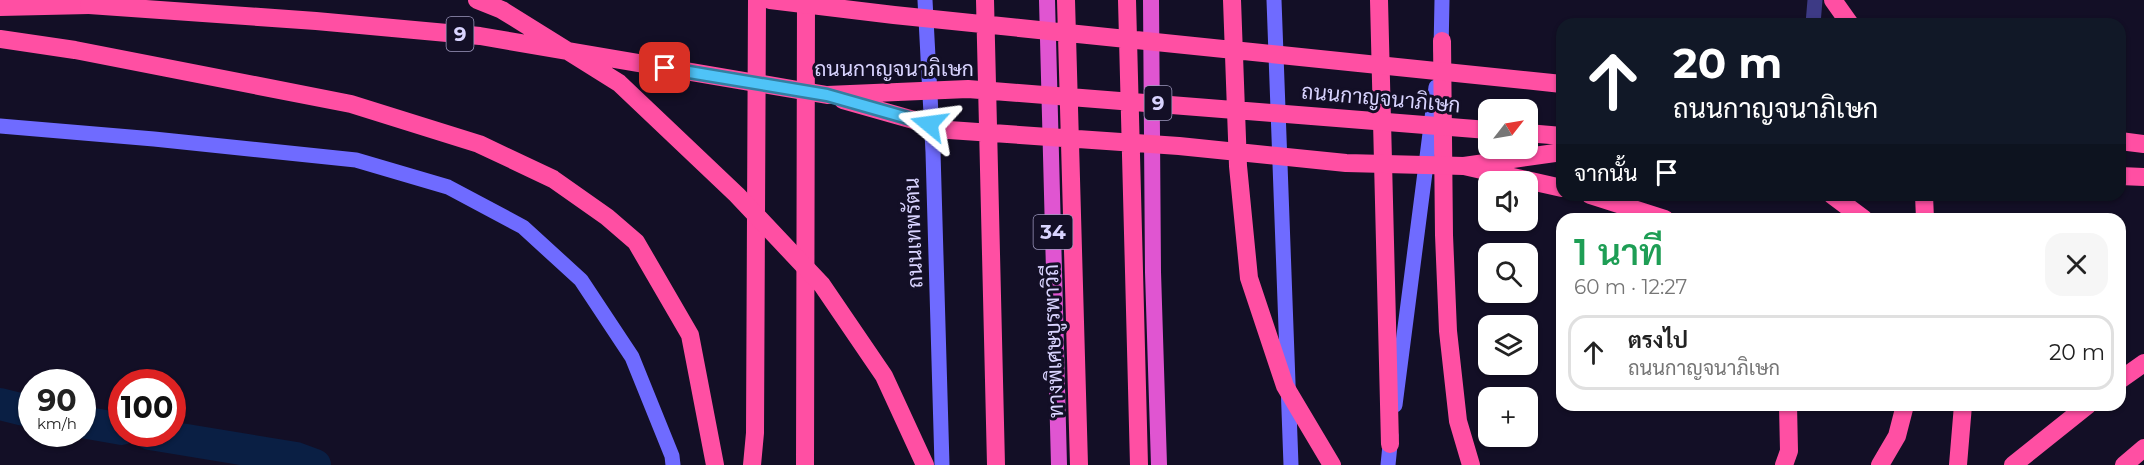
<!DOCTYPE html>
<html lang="th">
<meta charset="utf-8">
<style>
:root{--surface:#fff;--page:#f6f6f6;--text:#222;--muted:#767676;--line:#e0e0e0}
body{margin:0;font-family:Montserrat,Sarabun,sans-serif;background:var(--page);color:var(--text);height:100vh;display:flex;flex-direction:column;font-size:22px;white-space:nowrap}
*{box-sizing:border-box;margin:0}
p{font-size:20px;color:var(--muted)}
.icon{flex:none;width:33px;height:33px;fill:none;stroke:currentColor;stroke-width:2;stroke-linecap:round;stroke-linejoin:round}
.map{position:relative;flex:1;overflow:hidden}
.sheet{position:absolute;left:1556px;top:213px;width:570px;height:198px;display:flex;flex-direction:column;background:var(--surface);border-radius:18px;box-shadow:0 2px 4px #0004}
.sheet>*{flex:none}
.top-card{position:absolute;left:1556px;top:18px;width:570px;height:183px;border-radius:18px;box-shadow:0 2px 4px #0004;background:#111827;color:#fff;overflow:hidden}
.needle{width:39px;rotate:59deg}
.buttons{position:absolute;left:1478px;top:99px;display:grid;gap:12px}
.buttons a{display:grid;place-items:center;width:60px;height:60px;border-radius:12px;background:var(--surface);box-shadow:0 2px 4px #0004;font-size:30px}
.speed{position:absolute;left:18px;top:369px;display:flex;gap:12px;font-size:30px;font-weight:700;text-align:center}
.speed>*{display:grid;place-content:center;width:78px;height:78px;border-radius:50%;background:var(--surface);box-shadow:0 2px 4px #0004;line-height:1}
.speed small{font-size:15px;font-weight:400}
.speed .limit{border:9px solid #d22;background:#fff;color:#111}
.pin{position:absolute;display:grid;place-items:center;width:51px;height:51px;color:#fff;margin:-26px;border-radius:12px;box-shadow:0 3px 9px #0006}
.me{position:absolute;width:66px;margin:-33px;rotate:286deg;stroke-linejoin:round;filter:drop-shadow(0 0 4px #0008)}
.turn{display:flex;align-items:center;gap:21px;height:126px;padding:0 18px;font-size:27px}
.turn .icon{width:78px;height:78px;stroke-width:2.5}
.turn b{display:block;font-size:42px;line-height:51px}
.then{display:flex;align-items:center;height:57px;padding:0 18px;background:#0003;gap:12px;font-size:22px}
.round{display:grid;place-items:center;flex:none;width:63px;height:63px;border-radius:18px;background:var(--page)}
.overview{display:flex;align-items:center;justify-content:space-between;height:102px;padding:0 18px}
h1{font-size:36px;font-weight:600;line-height:45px;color:#1e9e55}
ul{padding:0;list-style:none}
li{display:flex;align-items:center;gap:18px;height:75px;margin:0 12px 9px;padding:0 6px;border:3px solid var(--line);border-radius:18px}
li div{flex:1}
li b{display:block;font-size:22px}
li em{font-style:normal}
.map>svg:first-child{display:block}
</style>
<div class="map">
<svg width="2144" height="465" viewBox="0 0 2144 465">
<rect width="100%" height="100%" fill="#130f26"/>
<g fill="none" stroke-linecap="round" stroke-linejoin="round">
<path stroke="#0a1f44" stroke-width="32" d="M0,404L32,412
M82,422L122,429
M150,434L296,458L315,465"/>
<path stroke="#3d3a85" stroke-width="15" d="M1813,24L1815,0"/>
<path stroke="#6f6bff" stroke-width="15" d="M925,0L933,152L942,465
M1274,0L1291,465
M1441,51L1442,0
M0,126L154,139L356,160L448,187L523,227L581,280L632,357L672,456L673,465
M1395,405L1436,87
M1388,465L1391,435"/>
<path stroke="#e055d1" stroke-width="16" d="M1047,0L1059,465
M1151,0L1153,272L1159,465"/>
<path stroke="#ff4fa3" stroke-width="18" d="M1379,0L1390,444
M1833,0L1850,24
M0,7L89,5
M0,39L75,50L351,104L479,144L553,179L607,217L636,242L690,335L715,465
M1442,41L1444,235L1448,331L1458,421L1471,465
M1527,133L1562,136
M2120,141L2144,144
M1464,166L1562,188
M2120,176L2144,177
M1590,195L1665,219
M1832,195L1864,219
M1924,195L1925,219
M2120,380L2144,363
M752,465L755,433L757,0
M805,465L806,0
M1784,465L1789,451L1788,405
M1880,465L1897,436L1905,405
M1958,465L1963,405
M2013,465L2088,405
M2124,465L2144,448"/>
<path stroke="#ff4fa3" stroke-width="18" d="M477,0L502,10L619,83L737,195L822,285L884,376L925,465
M770,0L894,15L1562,84
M985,0L996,465
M1066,0L1079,465
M1127,0L1139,465
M1232,0L1238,166L1249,278L1285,386L1332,465
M89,5L316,21L480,36L827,95L968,89L1488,130
M843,100L949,130L1179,146L1346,163L1464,166L1562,152"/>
</g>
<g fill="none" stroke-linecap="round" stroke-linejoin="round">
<defs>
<path id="route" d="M665,68L827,95L929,124"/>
</defs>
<use href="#route" stroke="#337fa1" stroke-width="15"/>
<use href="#route" stroke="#4fc3f7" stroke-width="10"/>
</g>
<g text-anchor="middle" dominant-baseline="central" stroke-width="6" stroke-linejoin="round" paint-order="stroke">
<g fill="#130f26" stroke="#9e99be" stroke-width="1.5">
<rect x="446.5" y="17" width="27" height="34" rx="4.5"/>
<rect x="1144.5" y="86" width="27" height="34" rx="4.5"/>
<rect x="1033.5" y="215" width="39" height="34" rx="4.5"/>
</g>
<g font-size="20" font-weight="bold" fill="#d9d4ff">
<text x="460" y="34">9</text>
<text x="1158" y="103">9</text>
<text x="1053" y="232">34</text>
</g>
<g font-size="21" fill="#d9d4ff" stroke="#130f26">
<text x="894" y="68">ถนนกาญจนาภิเษก</text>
<text transform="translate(1381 98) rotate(5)">ถนนกาญจนาภิเษก</text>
<text transform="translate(913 233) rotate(-92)">ถนนเทพรัตน</text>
<text transform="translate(1053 341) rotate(-92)">ทางพิเศษบูรพาวิถี</text>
</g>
</g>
</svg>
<div class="buttons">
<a><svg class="needle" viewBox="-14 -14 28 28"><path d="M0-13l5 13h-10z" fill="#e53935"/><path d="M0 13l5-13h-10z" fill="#767676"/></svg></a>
<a><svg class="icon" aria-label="sound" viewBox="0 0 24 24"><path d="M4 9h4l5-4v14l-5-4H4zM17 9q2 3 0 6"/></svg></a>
<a><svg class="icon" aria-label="search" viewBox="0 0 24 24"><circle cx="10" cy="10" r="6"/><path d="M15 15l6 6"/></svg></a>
<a><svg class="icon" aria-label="layers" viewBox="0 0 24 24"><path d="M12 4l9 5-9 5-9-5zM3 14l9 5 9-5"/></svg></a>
<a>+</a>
</div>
<div class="speed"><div>90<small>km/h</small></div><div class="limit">100</div></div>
<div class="pin" style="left:665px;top:68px;background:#d93025"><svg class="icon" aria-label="arrive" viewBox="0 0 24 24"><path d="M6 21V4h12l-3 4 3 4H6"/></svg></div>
<svg class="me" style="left:929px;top:124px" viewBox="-20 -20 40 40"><path d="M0-17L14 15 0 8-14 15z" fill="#4fc3f7" stroke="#fff" stroke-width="4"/></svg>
<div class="top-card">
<div class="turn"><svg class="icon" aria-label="ahead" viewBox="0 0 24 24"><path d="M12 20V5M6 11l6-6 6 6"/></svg><div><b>20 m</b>ถนนกาญจนาภิเษก</div></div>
<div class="then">จากนั้น<svg class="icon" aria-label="arrive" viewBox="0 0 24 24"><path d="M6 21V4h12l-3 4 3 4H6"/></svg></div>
</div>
<section class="sheet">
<div class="overview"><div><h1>1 นาที</h1><p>60 m · 12:27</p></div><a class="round"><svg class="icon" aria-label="close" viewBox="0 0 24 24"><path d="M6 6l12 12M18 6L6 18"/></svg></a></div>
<ul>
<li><svg class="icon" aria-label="ahead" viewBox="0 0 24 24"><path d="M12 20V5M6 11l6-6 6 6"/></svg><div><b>ตรงไป</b><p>ถนนกาญจนาภิเษก</p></div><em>20 m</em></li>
</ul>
</section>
</div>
